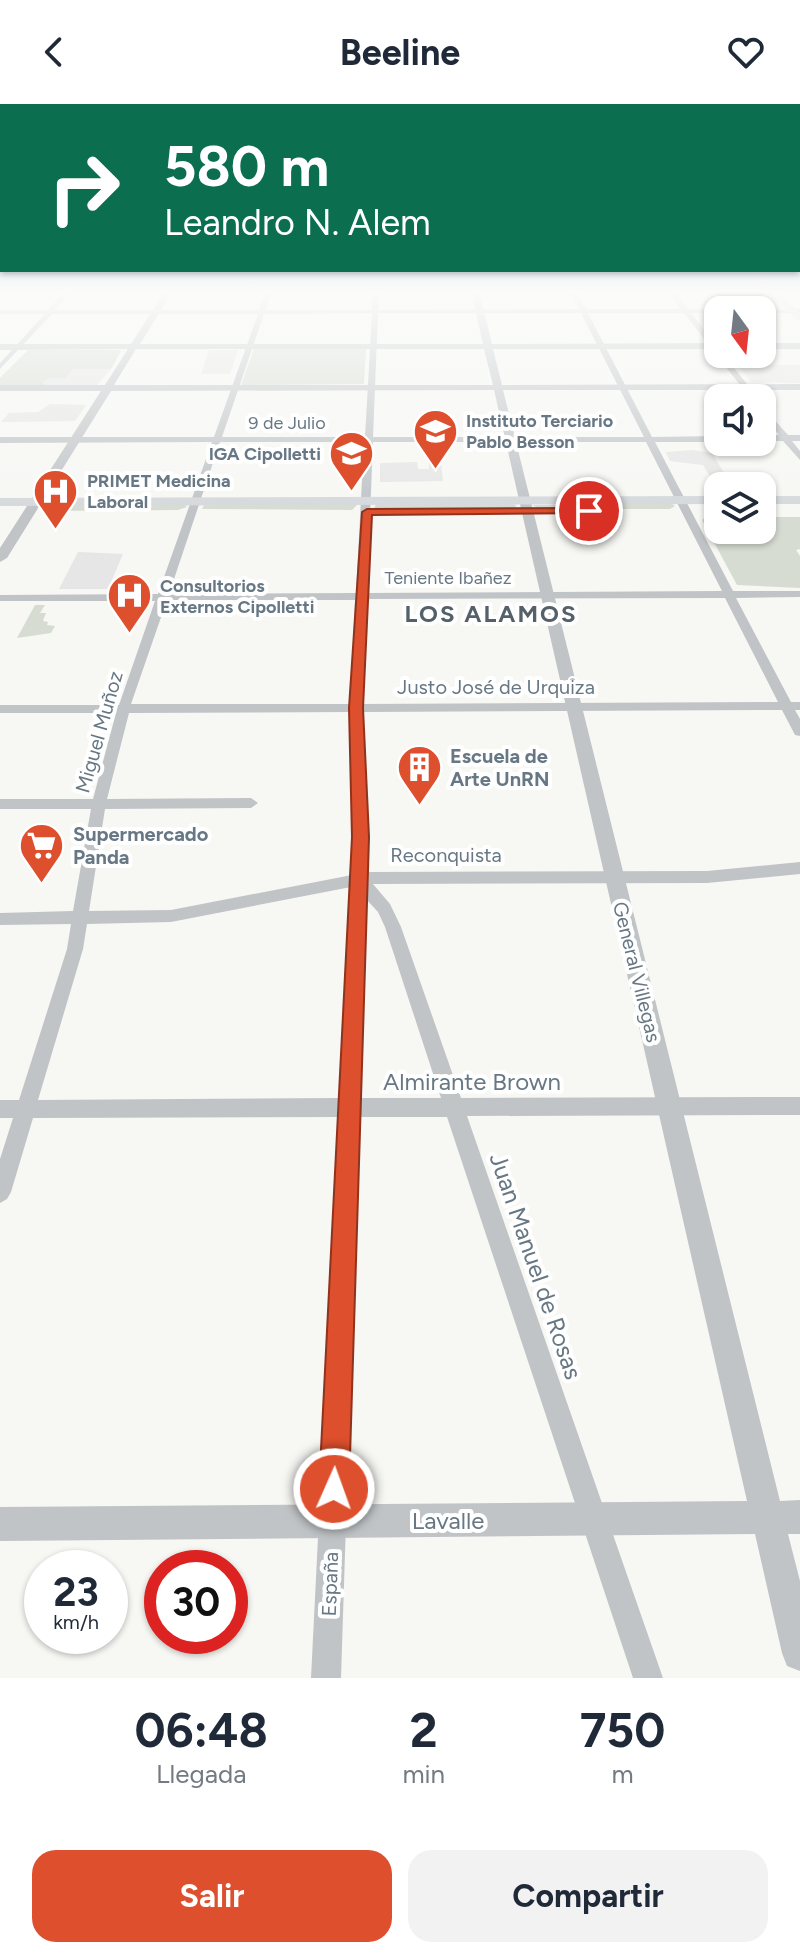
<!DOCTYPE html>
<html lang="es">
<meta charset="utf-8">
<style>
:root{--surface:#fff;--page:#f2f2f3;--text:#1f2937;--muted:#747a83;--accent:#de4f2d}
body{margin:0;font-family:Figtree,sans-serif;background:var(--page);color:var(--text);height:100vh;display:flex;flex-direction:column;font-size:30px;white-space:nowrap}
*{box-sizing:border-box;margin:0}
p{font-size:26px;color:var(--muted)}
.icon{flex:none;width:44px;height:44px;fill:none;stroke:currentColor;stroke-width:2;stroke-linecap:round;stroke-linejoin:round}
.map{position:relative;height:1574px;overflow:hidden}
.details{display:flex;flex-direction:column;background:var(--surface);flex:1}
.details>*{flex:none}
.top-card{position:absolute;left:0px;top:0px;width:800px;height:168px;box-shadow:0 2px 6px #0004;background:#0b6e4f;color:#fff;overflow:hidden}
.needle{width:52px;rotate:165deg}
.tools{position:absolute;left:704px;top:192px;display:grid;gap:16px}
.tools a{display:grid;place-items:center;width:72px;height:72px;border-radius:16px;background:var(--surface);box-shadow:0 2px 6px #0004;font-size:40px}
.speed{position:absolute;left:24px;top:1446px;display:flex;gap:16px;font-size:40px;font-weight:700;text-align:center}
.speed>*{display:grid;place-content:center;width:104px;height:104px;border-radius:50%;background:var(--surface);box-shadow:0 2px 6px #0004;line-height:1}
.speed small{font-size:20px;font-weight:400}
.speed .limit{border:12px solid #d22;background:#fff;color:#111}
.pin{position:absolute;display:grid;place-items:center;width:68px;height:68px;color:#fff;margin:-34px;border:4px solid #fff;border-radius:50%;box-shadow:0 2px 8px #0007}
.me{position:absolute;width:88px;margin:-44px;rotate:2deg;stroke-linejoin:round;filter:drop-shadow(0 0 6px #0008)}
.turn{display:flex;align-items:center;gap:28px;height:168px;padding:0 32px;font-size:36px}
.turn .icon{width:104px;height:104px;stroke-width:2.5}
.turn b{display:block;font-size:56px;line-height:68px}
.eta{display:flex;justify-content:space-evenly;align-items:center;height:136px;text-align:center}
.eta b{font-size:48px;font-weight:700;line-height:56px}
.button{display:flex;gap:16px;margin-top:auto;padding:16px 32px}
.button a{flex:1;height:92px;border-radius:24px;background:var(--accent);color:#fff;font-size:32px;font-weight:700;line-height:92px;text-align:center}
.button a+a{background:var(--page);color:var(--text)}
header{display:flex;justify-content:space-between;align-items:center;height:104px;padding:0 32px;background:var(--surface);font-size:36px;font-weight:700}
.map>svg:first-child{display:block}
</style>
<header><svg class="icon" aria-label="back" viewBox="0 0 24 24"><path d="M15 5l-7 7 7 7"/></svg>Beeline<svg class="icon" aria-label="heart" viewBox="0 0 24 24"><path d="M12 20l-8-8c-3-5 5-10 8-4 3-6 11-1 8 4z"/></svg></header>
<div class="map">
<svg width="800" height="1574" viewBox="0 0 800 1574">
<rect width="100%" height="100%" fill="#f7f7f4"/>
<path fill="#e5e6e5" d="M209,246H238L230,270H201Z
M738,261H800V279L751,278Z
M48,265H111L97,281H35Z
M50,300L86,301L75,317L1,318L9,309L38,308Z
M692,346L712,349L727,374H711L703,361L670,357L666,348Z
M417,358L418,365H429V359H441L443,377L380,378V359Z
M78,448L123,450L108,485H59Z"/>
<path fill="#d7dcd3" d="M254,245H366L364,280L241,281Z
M28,246H118L121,247L111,265H73L66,274H49L41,279L47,281H0V274Z
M671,399L675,402L670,405H540L532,401Z
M377,400H514L517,402L510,406H380L374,403Z
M42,401H185L187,403L178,406L45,407L39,404Z
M357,401L352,406L202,405L204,401Z
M705,413H718V426H762V413H800V445L796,446L800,452V484L737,481L702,416Z
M35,501H45L40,509H46L43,517L48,518L47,521L55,522L51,529L17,534Z"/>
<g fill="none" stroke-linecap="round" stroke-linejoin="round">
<path fill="#c0c4c7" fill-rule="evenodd" d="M65,187H72L55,206H259L266,187H272L266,206H372L373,187H379L378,206L579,205L570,187H576L586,205H681L667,187H673L688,205L720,206L718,209H691L718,243V250H723L758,294H750L684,209H588L652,333L718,332V338H655L733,487H800V493L736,494L791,598H800V606H795L800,615V632L795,631L782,606L363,608L369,733L367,768L707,767L800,758V770L707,779L373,780L390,800L401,823L461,994L800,993V1011L467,1012L663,1574H633L447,1013H359L341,1574H311L339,1013L33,1014L11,1088L7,1095L0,1099V1055L13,1014H0V996H19L67,845L71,820L0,821V809L73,807L91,705H0V695H93L116,609H0V601H119L155,497H0V491L158,490L212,338L0,339V333H214L258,210H52L0,265V259L45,210H0V206H48ZM372,209L365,333H222L264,210ZM378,209H581L644,333H373ZM220,338H364L356,489L169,490ZM373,338H646L722,487L367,489ZM725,494L778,598L362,600L367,495ZM167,496H355L350,600H131ZM350,608L353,733L352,771L171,806L89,807L105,705L251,704L258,699L251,694L107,695L129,609ZM351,783L340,994L38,996L83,845L87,820L171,818ZM366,795L378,808L385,823L441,994H360Z
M768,187H800V189H771Z
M800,205V209H762L760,206Z
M762,302L788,331H800V337H792L800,347V356L783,337H762V331H779L762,309Z"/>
<path fill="#c0c4c7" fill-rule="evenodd" d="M165,187H173L140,240H483L471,187H479L492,240L718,239V245H493L502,281L800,280V286H503L780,1397L800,1396V1430H788L800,1477V1567L787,1562L782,1549L755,1430L0,1437V1403L747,1397L494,286L111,287L7,454L0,458V444L101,287H0V281H105L128,245L0,246V240H131ZM136,245H484L493,281H114Z
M762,239H800V245H762Z"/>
<path fill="#d5d9dc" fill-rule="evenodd" d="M718,392V400L0,402V394Z
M762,392H800V400H762Z"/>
<path fill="#d5d9dc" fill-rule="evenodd" d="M766,187H777L800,209V218Z"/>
</g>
<linearGradient id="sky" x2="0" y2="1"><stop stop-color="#94badb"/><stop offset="0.46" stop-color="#fbfbfa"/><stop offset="1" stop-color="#fbfbfa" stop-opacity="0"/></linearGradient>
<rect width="800" height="408" fill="url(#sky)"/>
<path fill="#de4f2d" stroke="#90331d" stroke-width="2" d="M589,404L593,409L372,411L363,604L369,733L349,1385L344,1395L334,1400L323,1395L319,1385L352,733L349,604L362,408L367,405Z"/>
<defs>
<symbol id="university-pin" viewBox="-11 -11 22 30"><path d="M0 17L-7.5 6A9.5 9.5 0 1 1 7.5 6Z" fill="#de4f2d" stroke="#fff"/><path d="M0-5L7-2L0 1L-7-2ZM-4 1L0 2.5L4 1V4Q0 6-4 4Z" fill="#fff"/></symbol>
<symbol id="hospital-pin" viewBox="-11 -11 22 30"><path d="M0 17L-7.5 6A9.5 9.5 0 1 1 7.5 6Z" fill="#de4f2d" stroke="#fff"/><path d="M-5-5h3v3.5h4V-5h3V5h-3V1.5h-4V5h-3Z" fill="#fff"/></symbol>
<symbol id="building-pin" viewBox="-11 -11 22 30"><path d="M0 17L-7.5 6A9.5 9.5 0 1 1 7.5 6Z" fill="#de4f2d" stroke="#fff"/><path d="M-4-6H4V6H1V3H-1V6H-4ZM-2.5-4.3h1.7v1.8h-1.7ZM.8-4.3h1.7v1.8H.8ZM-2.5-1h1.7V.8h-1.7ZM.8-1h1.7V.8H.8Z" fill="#fff"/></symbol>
<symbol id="supermarket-pin" viewBox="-11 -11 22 30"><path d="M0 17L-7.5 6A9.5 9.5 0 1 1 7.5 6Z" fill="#de4f2d" stroke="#fff"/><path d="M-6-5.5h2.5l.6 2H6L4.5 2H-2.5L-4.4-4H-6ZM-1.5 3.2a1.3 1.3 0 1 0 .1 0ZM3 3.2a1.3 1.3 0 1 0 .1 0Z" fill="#fff"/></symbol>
</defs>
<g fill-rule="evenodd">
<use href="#university-pin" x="410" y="302" width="51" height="69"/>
<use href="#university-pin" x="326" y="324" width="51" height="69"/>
<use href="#hospital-pin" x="30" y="362" width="51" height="69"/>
<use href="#hospital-pin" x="104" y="466" width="51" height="69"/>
<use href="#building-pin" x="394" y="638" width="51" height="69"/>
<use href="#supermarket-pin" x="16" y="716" width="51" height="69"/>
</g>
<g text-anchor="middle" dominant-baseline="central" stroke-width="8" stroke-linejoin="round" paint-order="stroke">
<g font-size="18" font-weight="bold" fill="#677884" stroke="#fff" text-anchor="start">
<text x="466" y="317">Instituto Terciario<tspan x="466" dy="21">Pablo Besson</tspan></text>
<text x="321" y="350" text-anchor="end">IGA Cipolletti</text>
<text x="87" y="377">PRIMET Medicina<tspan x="87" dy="21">Laboral</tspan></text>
<text x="160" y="482">Consultorios<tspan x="160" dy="21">Externos Cipolletti</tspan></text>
</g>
<g font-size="18" fill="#677884" stroke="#fff">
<text x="287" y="319">9 de Julio</text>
<text x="448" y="474">Teniente Ibañez</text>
</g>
<g font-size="20" fill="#677884" stroke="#fff">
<text x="496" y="583">Justo José de Urquiza</text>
<text transform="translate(99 628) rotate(-74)">Miguel Muñoz</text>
<text x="446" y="751">Reconquista</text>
<text transform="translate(637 868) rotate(76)">General Villegas</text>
<text transform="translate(330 1480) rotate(-88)">España</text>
</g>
<g font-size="20" font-weight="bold" fill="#677884" stroke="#fff" text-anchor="start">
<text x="450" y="652">Escuela de<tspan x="450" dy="23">Arte UnRN</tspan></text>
<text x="73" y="730">Supermercado<tspan x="73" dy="23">Panda</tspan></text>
</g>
<g font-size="24" font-weight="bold" letter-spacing="2" fill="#546169" stroke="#fff">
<text x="491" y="509">LOS ALAMOS</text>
</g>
<g font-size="24" fill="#677884" stroke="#fff">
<text x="472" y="977">Almirante Brown</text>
<text transform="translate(536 1162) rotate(71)">Juan Manuel de Rosas</text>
<text x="448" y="1416">Lavalle</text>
</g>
</g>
</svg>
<div class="tools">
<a><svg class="needle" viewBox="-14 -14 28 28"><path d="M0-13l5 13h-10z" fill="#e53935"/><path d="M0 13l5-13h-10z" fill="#747a83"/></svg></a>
<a><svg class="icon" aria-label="sound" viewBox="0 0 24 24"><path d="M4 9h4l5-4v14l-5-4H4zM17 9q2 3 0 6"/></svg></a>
<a><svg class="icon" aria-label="layers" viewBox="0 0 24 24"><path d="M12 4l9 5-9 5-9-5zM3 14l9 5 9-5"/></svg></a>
</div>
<div class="speed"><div>23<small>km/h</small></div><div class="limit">30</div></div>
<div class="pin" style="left:589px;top:407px;background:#d93025"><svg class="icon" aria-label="arrive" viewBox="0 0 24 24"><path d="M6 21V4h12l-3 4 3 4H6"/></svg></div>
<svg class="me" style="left:334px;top:1385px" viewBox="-20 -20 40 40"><circle r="17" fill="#de4f2d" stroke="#fff" stroke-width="3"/><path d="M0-11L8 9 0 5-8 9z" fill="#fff"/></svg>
<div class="top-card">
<div class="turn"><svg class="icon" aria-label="right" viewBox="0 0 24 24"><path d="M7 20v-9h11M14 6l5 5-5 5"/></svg><div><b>580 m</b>Leandro N. Alem</div></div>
</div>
</div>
<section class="details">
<div class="eta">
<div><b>06:48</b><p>Llegada</p></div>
<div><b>2</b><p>min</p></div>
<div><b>750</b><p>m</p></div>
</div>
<div class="button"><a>Salir</a><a>Compartir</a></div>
</section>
